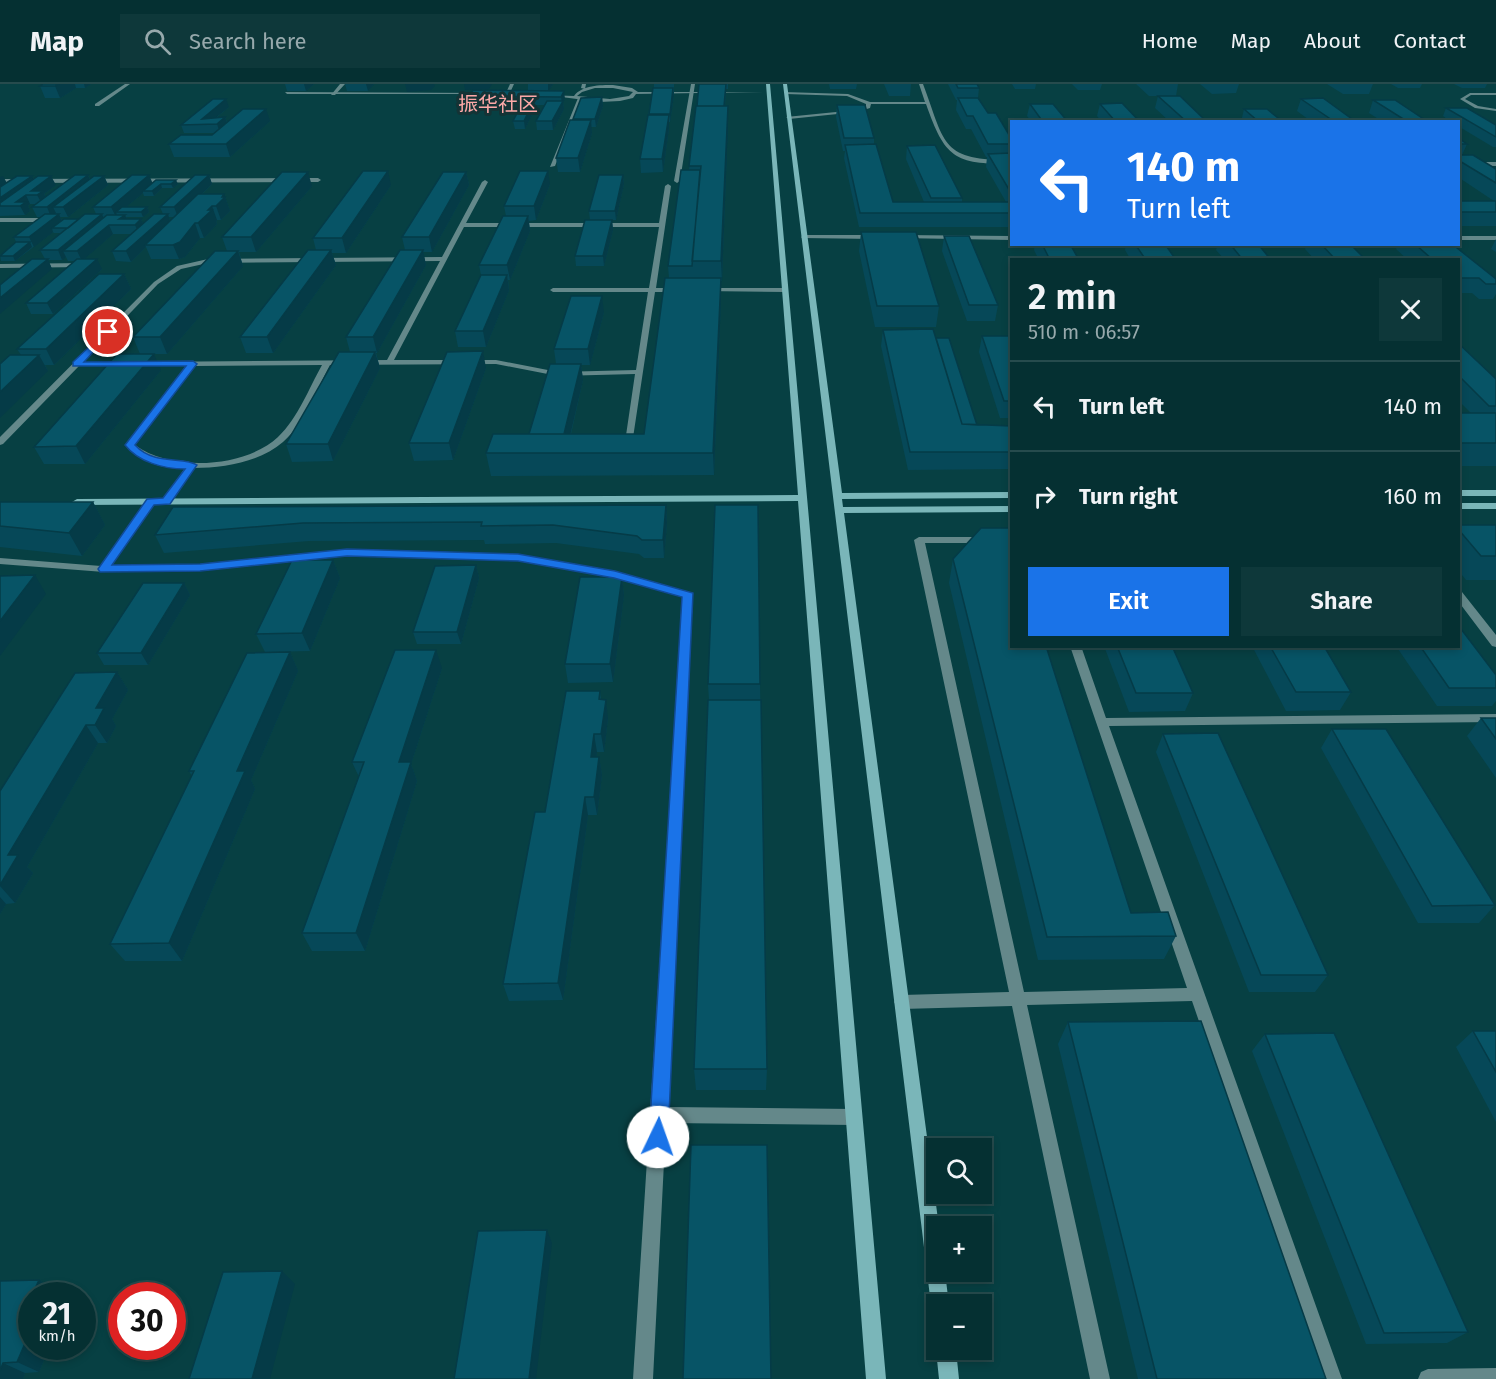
<!DOCTYPE html>
<meta charset="utf-8">
<style>
:root{--surface:#053032;--page:#0e383a;--text:#f1f3f6;--muted:#97a9ac;--line:#264b4d;--accent:#1a73e8}
body{margin:0;font-family:"Fira Sans","Noto Sans SC",sans-serif;background:var(--page);color:var(--text);height:100vh;display:flex;flex-direction:column;font-size:22px;white-space:nowrap}
*{box-sizing:border-box;margin:0}
p{font-size:20px;color:var(--muted)}
.icon{flex:none;width:33px;height:33px;fill:none;stroke:currentColor;stroke-width:2;stroke-linecap:round;stroke-linejoin:round}
.map{position:relative;flex:1;overflow:hidden}
.side{position:absolute;left:1010px;top:174px;width:450px;height:390px;display:flex;flex-direction:column;background:var(--surface);border-radius:0px;box-shadow:0 3px 9px #0003,0 0 0 2px var(--line)}
.side>*{flex:none}
.banner{position:absolute;left:1010px;top:36px;width:450px;height:126px;border-radius:0px;box-shadow:0 3px 9px #0003,0 0 0 2px var(--line);background:#1a73e8;color:#fff;overflow:hidden}
.fabs{position:absolute;left:926px;top:1054px;display:grid;gap:12px}
.fabs a{display:grid;place-items:center;width:66px;height:66px;border-radius:0px;background:var(--surface);box-shadow:0 3px 9px #0003,0 0 0 2px var(--line);font-size:30px}
.speed{position:absolute;left:18px;top:1198px;display:flex;gap:12px;font-size:30px;font-weight:700;text-align:center}
.speed>*{display:grid;place-content:center;width:78px;height:78px;border-radius:50%;background:var(--surface);box-shadow:0 3px 9px #0003,0 0 0 2px var(--line);line-height:1}
.speed small{font-size:15px;font-weight:400}
.speed .limit{border:9px solid #d22;background:#fff;color:#111}
.pin{position:absolute;display:grid;place-items:center;width:51px;height:51px;color:#fff;margin:-26px;border:3px solid #fff;border-radius:50%;box-shadow:0 2px 6px #0007}
.me{position:absolute;width:66px;margin:-33px;rotate:3deg;stroke-linejoin:round;filter:drop-shadow(0 0 4px #0008)}
.turn{display:flex;align-items:center;gap:21px;height:126px;padding:0 18px;font-size:27px}
.turn .icon{width:78px;height:78px;stroke-width:2.5}
.turn b{display:block;font-size:42px;line-height:51px}
.round{display:grid;place-items:center;flex:none;width:63px;height:63px;border-radius:0px;background:var(--page)}
.headline{display:flex;align-items:center;justify-content:space-between;height:102px;padding:0 18px}
h1{font-size:36px;font-weight:600;line-height:45px}
.button{display:flex;gap:12px;margin-top:auto;padding:12px 18px}
.button a{flex:1;height:69px;border-radius:0px;background:var(--accent);color:#fff;font-size:24px;font-weight:600;line-height:69px;text-align:center}
.button a+a{background:var(--page);color:var(--text)}
ul{padding:0;list-style:none}
li{display:flex;align-items:center;gap:18px;height:90px;padding:0 18px;border-top:2px solid var(--line)}
li div{flex:1}
li b{display:block;font-size:22px}
li em{font-style:normal}
header{display:flex;align-items:center;gap:36px;box-sizing:border-box;height:84px;padding:0 30px;background:var(--surface);border-bottom:2px solid var(--line)}
header strong{font-size:28px}
nav{display:flex;gap:33px;margin-inline-start:auto;font-size:21px}
.search{width:420px;height:54px;background:var(--page);display:flex;align-items:center;gap:15px;box-sizing:border-box;padding:0 21px;border-radius:0px;color:var(--muted);font-size:22px}
.map>svg:first-child{display:block}
</style>
<header>
<strong>Map</strong>
<div class="search"><svg class="icon" aria-label="search" viewBox="0 0 24 24"><circle cx="10" cy="10" r="6"/><path d="M15 15l6 6"/></svg>Search here</div>
<nav><a>Home</a><a>Map</a><a>About</a><a>Contact</a></nav>
</header>
<div class="map">
<svg width="1496" height="1295" viewBox="0 0 1496 1295">
<rect width="100%" height="100%" fill="#074043"/>
<g fill="none" stroke-linecap="round" stroke-linejoin="round">
<path fill="#64888a" fill-rule="evenodd" d="M340,0H345L335,11H331Z
M510,0H514L509,11H505Z
M582,0H586L585,5L581,4Z
M691,0H695L680,97L677,99L674,97Z
M919,0H923C945,58 940,77 1011,76V80C954,80 945,74 926,20H871L870,24L857,28L789,35L786,33L856,26L866,22V20L847,12L786,10L784,8L848,10L870,18H925Z
M1470,9H1496V11H1471L1465,15L1478,22L1496,25V27L1475,24L1460,15Z
M580,13L582,14L555,82L550,83L578,14Z
M1458,78H1496V82H1458Z
M485,96L488,98L466,139H659L665,102L668,100L671,102L656,204H679L682,206L679,208H655L631,367L624,365L635,290L558,292L496,280L330,281C316,306 305,339 283,358C260,378 224,384 194,384L169,420H163L161,418L185,384C163,382 142,377 126,361L187,282H144L140,280L141,278L387,276L440,177L208,179L181,185L158,200L83,278H124L128,280L127,282H79L3,360L0,361V353L154,198L177,182L208,175L442,173L482,98ZM464,143H659L649,204H553L550,206L553,208H648L636,286L558,288L496,276H394ZM322,281C309,304 298,334 278,353C245,384 171,388 135,361L195,282Z
M705,204H785L788,206L785,208L703,207L702,206Z
M919,453H1011V459H925L1024,908L1187,904L1070,562H1081L1106,634L1496,630V638L1109,642L1342,1295H1322L1192,917L1027,921L1110,1295H1090L1012,922L902,925L897,923L894,918L897,913L902,911L1009,908L914,456Z
M1458,507L1462,508L1496,551V563L1492,562L1458,517Z
M1496,1284V1295H1418L1421,1288L1428,1285Z"/>
<path fill="#64888a" fill-rule="evenodd" d="M125,0H130L99,22H95V20Z
M613,1L632,4L638,8H770L636,10L633,14L620,17L600,18L546,11L574,12C582,1 600,1 613,1ZM595,4H613L633,8L629,12L610,15L577,12L582,8Z
M285,8L486,9L488,10H287Z
M0,95L318,94L321,96L318,98L0,99Z
M0,134H52L55,136L52,138H0Z
M804,151H875L878,153L875,155L802,154L801,153Z
M901,151L1011,152V156L899,154L898,153Z
M1458,152H1496V156H1458Z
M0,180L85,179L88,181L85,183L0,184Z
M151,415L156,418L111,482L200,481L347,466L518,470L615,488L692,509L693,511L667,1023L854,1025L860,1027L862,1033L860,1039L854,1041L666,1039L653,1295H633L683,513L614,494L518,476L347,472L200,487L104,488L0,480V474L101,482L148,416Z"/>
<path fill="#7ab6b9" fill-rule="evenodd" d="M766,0H770L886,1295H866L798,417L77,421L72,418L77,415L798,411Z
M783,0H787L842,409L1011,408V414L842,415L843,423L1011,422V428L844,429L939,1143H936V1188H945L949,1221H936V1229L931,1221Z
M1458,406H1496V412H1458Z
M1458,419H1496V425H1458Z
M936,1266H956L959,1295H939Z"/>
</g>
<path fill="#064858" fill-rule="evenodd" d="M43,0H91L85,4H76L60,14H45L40,2Z
M285,0H314L306,7H287Z
M345,0H374L368,7H347Z
M528,0H553L549,6L565,15L563,18L564,25L553,46H537L536,37L545,21H535V24L525,45H515L513,37L522,21H470L469,12L528,6Z
M654,0H674V12L670,38H669V44L663,88L641,89L640,75L653,4H654Z
M700,0H728V5H726L725,22L728,38L722,197H721V215L714,391L491,392L486,369L529,350L556,280L554,265L604,228L590,281H581L583,296L571,350H644L669,194L668,182L689,86Z
M829,0H857L856,5H830Z
M884,0H911L910,12H889Z
M948,0H977L979,4L978,14L988,29L1011,54V143H859L844,74L845,67H843L836,33L837,21L874,54V60L893,118H924L906,75L907,62L962,114V118H1006L986,83L987,73H986L971,45H966L956,26L957,16H956Z
M1012,0H1036L1035,5H1015Z
M1072,0H1102L1100,6H1078Z
M1136,0H1178L1176,12L1204,35L1210,38H1170L1155,24L1158,12H1149Z
M1200,0H1239L1236,9L1212,10Z
M1327,0H1373L1369,10H1343Z
M1391,0H1422L1420,4H1398Z
M1454,0H1487L1485,4H1462Z
M602,13L603,22L596,43H591L592,49L580,88H558L556,74L573,35Z
M1301,15L1356,38H1312L1297,27Z
M1373,16L1428,38H1383L1369,29Z
M1030,20L1068,38H1032L1027,32Z
M1100,20L1140,38H1102L1097,32Z
M229,23L216,34L225,33L227,38L270,37L230,73H174L169,60L212,51L214,49H184L181,41Z
M1446,24L1496,41V63H1493L1458,42V38H1451L1443,32Z
M1244,25L1283,38H1241Z
M1458,54L1467,60L1462,71L1496,85V142H1458V117H1494L1458,93Z
M466,88L469,101L432,168H423L426,181L377,269H376L380,284L333,377L292,378L286,360L350,268L346,253L405,166L402,153Z
M88,91L90,95L104,92L108,101L68,133H60L62,136L79,135L96,130L93,123L152,99L178,100L173,104H162L154,112H144L143,109L126,123H147L149,128L143,133H126L127,135H141L143,140L163,130L160,123L209,91L212,100L202,110L225,113L230,127L221,136H217L216,138L217,140L204,154H200L185,173L179,175H151L146,163L131,178L116,177L112,167L131,150H113L84,175L102,185L53,230H31L26,219L75,177H68L66,173L62,176H48L52,185L45,175L40,166L62,149H54L53,148L15,177H1L0,171L16,158L14,153L41,133H37L32,123L36,120H30L28,122L30,127L25,131L0,132V103L7,99L34,95L56,101L44,110L46,113ZM169,133H174L170,137Z
M623,91L624,100L616,136H612L613,146L604,182H576L575,172L590,136L589,127Z
M550,100L536,136L529,137L530,147L510,196H508L509,206L486,263H458L455,247L481,191L479,181L506,132L504,122Z
M391,101L346,169H332L336,181L273,269H246L240,253L316,166L313,154Z
M312,102L256,168H239L243,182L167,270H140L133,253L227,167L222,153Z
M861,148L939,222L936,243H875L859,167Z
M944,152L998,221L995,237H967L942,167Z
M1496,155V168L1491,165Z
M1035,160H1070L1079,176H1039L1034,166Z
M1126,160H1165L1176,176H1131L1125,166Z
M1218,160H1258L1271,176H1225L1216,166Z
M1307,160H1350L1366,176H1315L1305,165Z
M1398,160H1452L1496,195V210L1493,215H1479L1472,209H1458V176H1408L1396,165Z
M124,190L131,205L54,281H45L48,287L21,271L17,265Z
M883,246L936,254L977,341L1011,342V385L908,386L881,262Z
M982,252L1011,257V334H1000L979,268Z
M1458,259L1496,295V382H1458V329H1471L1458,316Z
M486,284L453,376L414,377L409,359Z
M161,286L85,380H44L34,363Z
M0,418H93L105,441L82,472L0,463Z
M666,421L667,439L664,474H644L639,470L556,459L485,460L484,456L309,457L164,469L155,451L173,423Z
M1458,441H1496V496H1466L1458,486Z
M953,475L1011,562L1131,829L1176,852L1164,875L1038,876L949,499Z
M333,476L340,494L310,567L265,568L256,550Z
M476,481L479,494L461,560H417L413,548Z
M622,493L624,511L613,598L568,599L565,580Z
M184,499L190,511L148,581H104L97,569Z
M1104,562H1172L1193,609L1185,627L1129,628Z
M1252,562H1324L1351,608L1340,626L1286,627Z
M1396,562H1458L1496,591V617L1492,622H1437Z
M290,568L298,587L251,696L255,705L182,877H125L110,860L192,692L189,687Z
M442,584L411,680L417,697L365,867H312L302,849L359,693L352,678Z
M117,588L128,606L112,635L116,642L107,659H98L27,783L33,789L15,819L6,820L0,830V707Z
M708,600H760L767,985L766,1006H696L694,985L709,616Z
M600,607L601,615L608,634L604,668H597L596,673H599L602,691L597,731H588L563,916L509,917L503,900L545,728Z
M1481,634H1496V694L1467,652Z
M1332,645L1495,821L1479,839H1418L1321,664Z
M1163,650L1328,891L1315,908H1249L1156,668Z
M1068,938L1326,1295H1138L1058,960Z
M1473,947H1496V1038L1456,963Z
M1265,950L1468,1248L1447,1259L1366,1260L1252,967Z
M39,1196L58,1208L32,1263H49L39,1288L25,1289L23,1295H0V1197Z"/>
<path fill="#053b47" d="M58,0H75L76,4L60,14L55,2Z
M84,0H91L85,4Z
M304,0H314L306,7Z
M366,0H374L368,7Z
M405,0H434L435,2L431,6L407,8Z
M464,0H492L489,5L465,6Z
M548,0H553L548,8Z
M673,4L674,12L670,38V30Z
M564,7L565,15L563,18L564,25L553,46L552,37L562,19L561,13Z
M602,13L603,22L596,43L595,35Z
M226,15L229,23L208,40L202,35Z
M534,16L535,24L525,45L524,37Z
M728,22V38L722,197L721,177Z
M266,25L270,37L230,73L226,60Z
M669,31V44L663,88L662,75Z
M225,33L228,42L220,49L217,40Z
M591,36L592,49L580,88L578,74Z
M388,87L391,101L346,169L342,154Z
M548,87L550,100L536,136L534,122Z
M308,88L312,102L256,168L251,153Z
M466,88L469,101L432,168L429,153Z
M88,91L92,101L53,123L56,129L51,133L47,123Z
M149,91L153,100L143,107V109L120,128H116L117,131L116,133L111,123Z
M209,91L212,100L178,133L174,123Z
M623,91L624,100L616,136L615,127Z
M3,92L8,101L0,103V93Z
M32,92L36,101L0,122V114Z
M51,92L56,101L44,110L47,116L42,120L37,111L31,107Z
M104,92L108,101L68,133L63,123Z
M176,96L178,100L173,104L171,100Z
M161,100L162,104L154,112L152,107Z
M224,110L230,127L221,136L216,122Z
M26,111L30,120L28,122L30,127L25,131L20,122L16,118Z
M212,122L217,136L216,138L217,140L204,154L198,139Z
M147,123L149,128L143,133L141,128Z
M59,130L63,140L52,144L53,148L34,163L29,153Z
M102,130L106,140L63,167L66,173L62,176L58,166Z
M168,130L171,140L145,161L146,163L131,178L126,167Z
M125,131L129,140L119,135Z
M528,132L530,147L510,196L507,181Z
M141,135L145,145L139,150L135,141Z
M612,136L613,146L604,182L603,172Z
M195,139L200,154L185,173L179,175L173,161Z
M109,141L113,150L82,177L77,167Z
M30,158L32,163L15,177L13,172Z
M331,166L336,181L273,269L267,253Z
M423,166L426,181L377,269L373,253Z
M238,167L243,182L167,270L160,253Z
M48,175L52,185L0,230V214Z
M97,175L102,185L53,230L47,219Z
M124,190L131,205L54,281L46,265Z
M507,191L509,206L486,263L483,247Z
M721,194V215L714,391L713,369Z
M602,212L604,228L590,281L588,265Z
M483,267L486,284L453,376L449,359Z
M375,268L380,284L333,377L328,360Z
M154,270L161,286L85,380L76,362Z
M39,271L48,287L0,334V308Z
M581,280L583,296L566,369L563,355Z
M93,418L105,441L82,472L69,449Z
M666,421L667,439L664,474L663,456Z
M333,476L340,494L310,567L302,549Z
M476,481L479,494L461,560L457,548Z
M35,491L46,510L0,572V537Z
M622,493L624,511L613,598L610,580Z
M184,499L190,511L148,581L141,569Z
M436,566L442,584L411,680L417,697L365,867L356,849L399,678Z
M290,568L298,587L251,696L255,705L182,877L169,859L237,687Z
M117,588L128,606L112,635L116,642L107,659L95,641L96,624Z
M606,616L608,634L604,668L601,650Z
M86,641L98,659L27,783L33,789L15,819L0,802L8,771Z
M594,650L597,668L594,691L591,673Z
M599,673L602,691L597,731L594,713Z
M585,713L588,731L563,916L558,899Z
M0,813L6,820L0,830Z
M547,1146L552,1159L536,1295H529Z
M282,1187L295,1200L270,1295H252Z
M39,1196L58,1208L57,1212H32Z
M32,1212V1224L27,1222Z
M32,1243V1263H49L39,1288L17,1278Z
M3,1279L25,1289L23,1295H0V1287Z"/>
<path fill="#075466" stroke="#053b47" stroke-width="1.5" d="M43,0H58L55,2H40Z
M699,0H726L724,22H697Z
M956,0H977L979,4H958Z
M653,4H673L670,30H649Z
M473,6L564,7L561,13L469,12Z
M1158,12H1180L1204,35H1207L1210,38H1187Z
M602,13L595,35H573L581,14Z
M958,14H978L988,29H996L1011,54V60H988L973,32H967Z
M1323,14L1356,38H1335L1301,15Z
M213,15H226L202,35L225,33L217,40L181,41Z
M524,16H534L524,37H513Z
M1373,16H1395L1428,38H1408Z
M547,17H563L552,37H536Z
M1122,19L1140,38H1116L1100,20Z
M1030,20H1053L1068,38H1043Z
M837,21H865L874,54H844Z
M696,22H728L721,177H692L701,82H689Z
M1446,24H1467L1496,41V53Z
M243,25H266L226,60H169L181,51H212Z
M1244,25H1267L1283,38H1259Z
M648,31H669L662,75H640Z
M570,36H591L578,74H556Z
M1458,54L1467,60H1458Z
M876,60L893,118H1011V129H860L845,61Z
M935,61L962,114H931L907,62Z
M1011,69V109L988,70Z
M1458,71H1473L1496,85V99L1458,76Z
M681,86H700L692,182H668Z
M363,87H388L342,154H313Z
M520,87H548L534,122H504Z
M282,88H308L251,153H222Z
M443,88H466L429,153H402Z
M75,91H88L47,123H32Z
M132,91H149L111,123H93Z
M195,91H209L174,123H160Z
M599,91H623L615,127H589Z
M17,92H32L0,114V103Z
M38,92H51L31,107H43L37,111H26L16,118H26L20,122H0V119Z
M94,92H104L63,123H53Z
M156,96H176L171,100H161L152,107H143Z
M198,110H224L222,113H225L216,122H212L208,126H212L198,139H195L180,158L173,161H145Z
M1458,117H1496V128H1458Z
M122,123H147L141,128H116Z
M45,130H59L29,153H14Z
M85,130H102L58,166H40Z
M154,130H168L126,167H112Z
M107,131H125L119,135H141L135,141H109L77,167H63Z
M503,132H528L507,181H479Z
M64,135H79L68,144H52Z
M585,136H612L603,172H575Z
M861,148H916L939,222H877Z
M944,152H969L998,221H969Z
M16,158H30L13,172H0Z
M1042,160H1070L1079,176H1050Z
M1135,160H1165L1176,176H1146Z
M1230,160H1258L1271,176H1243Z
M1321,160H1350L1366,176H1336Z
M1415,160H1452L1496,195V200H1486L1479,194H1458V176H1433Z
M308,166H331L267,253H240Z
M400,166H423L373,253H346Z
M215,167H238L160,253H133Z
M32,175H48L0,214V201Z
M77,175H97L47,219H26Z
M99,190H124L46,265H17Z
M481,191H507L483,247H455Z
M665,194H721L713,369H486L493,350H644Z
M571,212H602L588,265H554Z
M933,245L962,340L1011,342V368H910L883,246Z
M982,252H1009L1011,257V317H1004Z
M936,254H949L977,341L962,340Z
M1458,259L1496,295V322H1489L1458,291Z
M483,267L449,359H409L447,268Z
M339,268H375L328,360H286Z
M117,270H154L76,362L34,363Z
M10,271H39L0,308V280Z
M550,280H581L564,350H529Z
M1458,329H1496V359H1458Z
M0,418H93L69,449L0,442Z
M666,421L663,456H642L637,452L553,441L481,442L482,438L303,439L155,451L173,423Z
M715,421H758L760,600H708Z
M1458,441H1496V472H1481L1458,445Z
M981,444H1011V562H1046L1131,829L1168,828L1176,852L1047,853L953,475Z
M292,476H333L302,549L256,550Z
M476,481L457,548H413L435,482Z
M35,491L0,537V492Z
M580,493H622L610,580H565Z
M143,499H184L141,569H97Z
M1458,541L1496,591V604H1449L1420,562H1458Z
M1117,562H1172L1193,609H1136Z
M1270,562H1324L1351,608H1296Z
M395,566H436L399,678H411L356,849H302L364,678H352Z
M290,568L237,687H245L169,859L110,860L194,687H189L247,569Z
M117,588L96,624H104L95,641H86L8,771H18L0,801V707L75,589Z
M566,607H600L599,615L606,616L601,650H594L591,673H599L594,713H585L558,899L503,900L535,728H545Z
M708,616H761L767,985H694Z
M1481,634H1496V655Z
M1332,645H1386L1495,821L1432,822Z
M1218,649L1328,891H1261L1163,650Z
M1201,937L1326,1295H1157L1068,938Z
M1473,947H1496V988Z
M1334,949L1468,1248L1384,1249L1265,950Z
M691,1061H767L771,1295H683Z
M547,1146L529,1295H454L478,1147Z
M282,1187L252,1295H189L223,1188Z
M39,1196L27,1222H32V1243L17,1278L3,1279L0,1287V1197Z"/>
<path fill="#1a73e8" stroke="#114b97" stroke-width="1.5" d="M108,245L111,249L84,278L193,277L197,280L135,361C154,382 184,372 197,381L170,420L154,421L112,481L200,480L347,465L518,470L615,487L693,509L668,1053L665,1060L658,1063L652,1060L649,1053L682,513L614,494L518,477L347,472L200,487L100,488L98,485L147,415L163,414L185,385C164,385 138,378 125,361L186,282H73V278Z"/>
<g text-anchor="middle" dominant-baseline="central" stroke-width="6" stroke-linejoin="round" paint-order="stroke">
<g font-size="20" fill="#fca8a7" stroke="#143335">
<text x="498" y="20">振华社区</text>
</g>
</g>
</svg>
<div class="fabs">
<a><svg class="icon" aria-label="search" viewBox="0 0 24 24"><circle cx="10" cy="10" r="6"/><path d="M15 15l6 6"/></svg></a>
<a>+</a>
<a>−</a>
</div>
<div class="speed"><div>21<small>km/h</small></div><div class="limit">30</div></div>
<div class="pin" style="left:108px;top:248px;background:#d93025"><svg class="icon" aria-label="arrive" viewBox="0 0 24 24"><path d="M6 21V4h12l-3 4 3 4H6"/></svg></div>
<svg class="me" style="left:658px;top:1053px" viewBox="-20 -20 40 40"><circle r="19" fill="#fff"/><path d="M0-13L10 11 0 6-10 11z" fill="#1a73e8"/></svg>
<div class="banner">
<div class="turn"><svg class="icon" aria-label="left" viewBox="0 0 24 24"><path d="M17 20v-9H6M10 6l-5 5 5 5"/></svg><div><b>140 m</b>Turn left</div></div>
</div>
<section class="side">
<div class="headline"><div><h1>2 min</h1><p>510 m · 06:57</p></div><a class="round"><svg class="icon" aria-label="close" viewBox="0 0 24 24"><path d="M6 6l12 12M18 6L6 18"/></svg></a></div>
<ul>
<li><svg class="icon" aria-label="left" viewBox="0 0 24 24"><path d="M17 20v-9H6M10 6l-5 5 5 5"/></svg><div><b>Turn left</b></div><em>140 m</em></li>
<li><svg class="icon" aria-label="right" viewBox="0 0 24 24"><path d="M7 20v-9h11M14 6l5 5-5 5"/></svg><div><b>Turn right</b></div><em>160 m</em></li>
</ul>
<div class="button"><a>Exit</a><a>Share</a></div>
</section>
</div>
